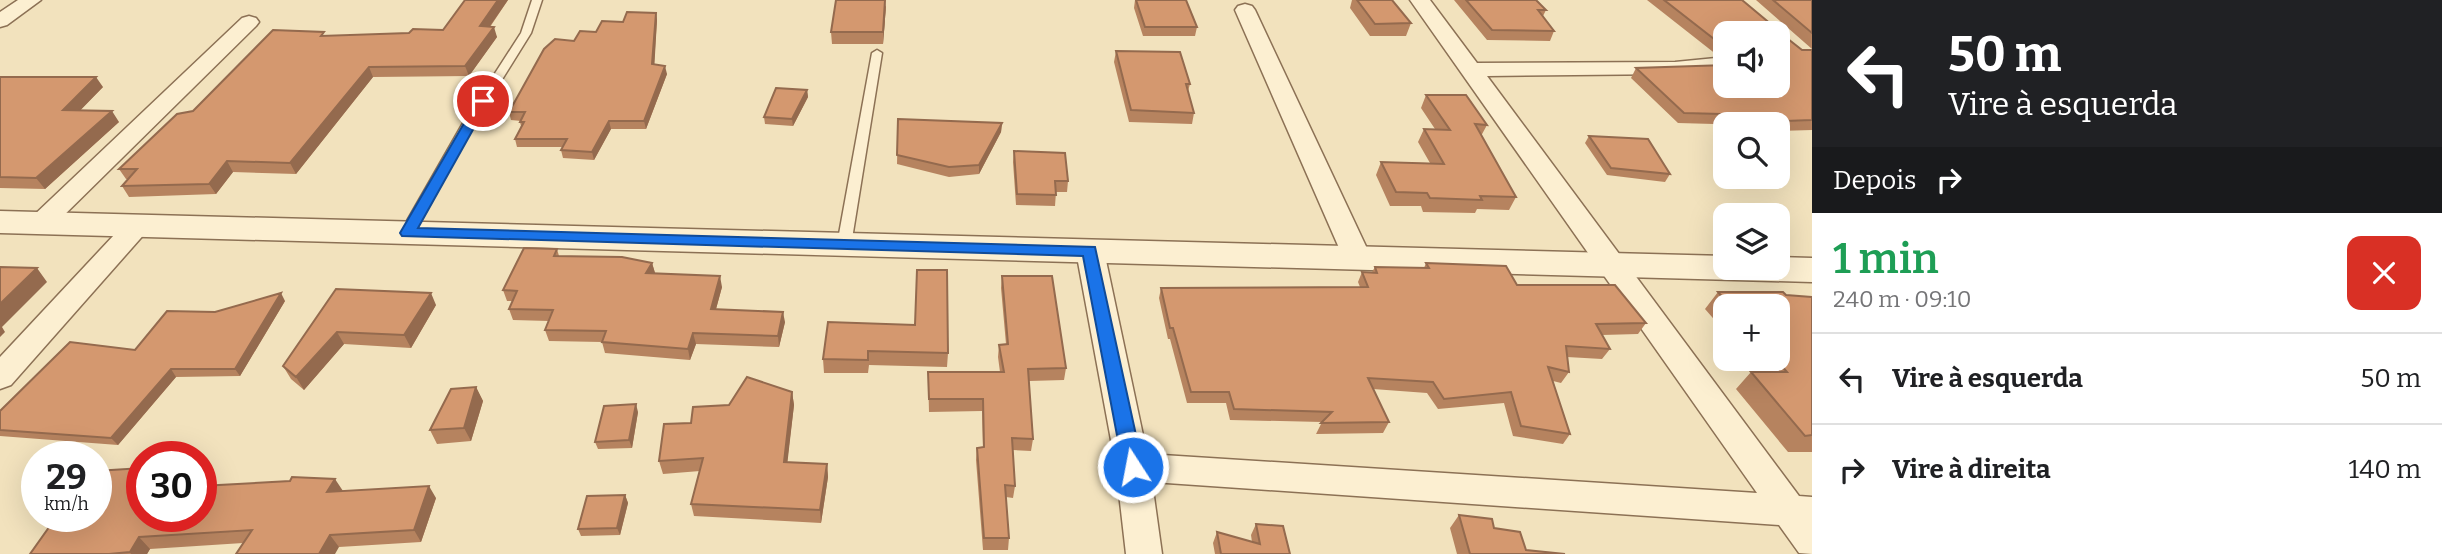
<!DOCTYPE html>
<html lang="pt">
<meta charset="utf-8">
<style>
:root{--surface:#fff;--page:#f2f2f2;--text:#202124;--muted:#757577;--line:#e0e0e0}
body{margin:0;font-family:Bitter,serif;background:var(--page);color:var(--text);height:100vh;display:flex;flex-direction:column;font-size:26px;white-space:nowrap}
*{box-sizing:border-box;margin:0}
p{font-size:23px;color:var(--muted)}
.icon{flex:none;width:38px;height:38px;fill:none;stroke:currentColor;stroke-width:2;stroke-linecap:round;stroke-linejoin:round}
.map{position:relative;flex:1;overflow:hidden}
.drawer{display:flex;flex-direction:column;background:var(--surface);width:630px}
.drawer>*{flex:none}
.banner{background:#202124;color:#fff;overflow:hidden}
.fabs{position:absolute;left:1713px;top:21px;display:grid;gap:14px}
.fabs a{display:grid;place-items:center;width:77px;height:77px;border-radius:14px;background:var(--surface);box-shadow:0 7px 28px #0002;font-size:35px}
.speed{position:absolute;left:21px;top:441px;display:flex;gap:14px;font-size:35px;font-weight:700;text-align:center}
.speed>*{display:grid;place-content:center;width:91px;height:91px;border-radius:50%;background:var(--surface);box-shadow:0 7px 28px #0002;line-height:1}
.speed small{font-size:18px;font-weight:400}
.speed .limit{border:10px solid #d22;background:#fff;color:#111}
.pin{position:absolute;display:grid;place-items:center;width:60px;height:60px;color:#fff;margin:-30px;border:4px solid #fff;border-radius:50%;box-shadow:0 2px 7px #0007}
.me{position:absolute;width:77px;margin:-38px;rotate:349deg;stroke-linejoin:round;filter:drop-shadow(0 0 5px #0008)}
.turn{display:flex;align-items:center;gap:24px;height:147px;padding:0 21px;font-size:32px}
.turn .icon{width:91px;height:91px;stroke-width:2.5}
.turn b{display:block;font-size:49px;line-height:60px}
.then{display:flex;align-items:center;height:66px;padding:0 21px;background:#0003;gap:14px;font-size:26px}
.round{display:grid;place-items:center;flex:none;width:74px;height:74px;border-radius:14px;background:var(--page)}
.overview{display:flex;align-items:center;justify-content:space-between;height:119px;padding:0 21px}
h1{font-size:42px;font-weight:600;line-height:52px;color:#1e9e55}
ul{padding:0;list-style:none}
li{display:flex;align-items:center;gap:21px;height:91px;padding:0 21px;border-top:2px solid var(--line)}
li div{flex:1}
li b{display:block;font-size:26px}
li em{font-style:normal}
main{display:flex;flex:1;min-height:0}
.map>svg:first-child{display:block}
</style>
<main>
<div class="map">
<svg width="1812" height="554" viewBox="0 0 1812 554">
<rect width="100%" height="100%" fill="#f2e2bd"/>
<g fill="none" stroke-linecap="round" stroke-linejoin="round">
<defs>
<path id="service" d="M532,0H542L531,33L475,123L414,233L407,237L402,236L400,233L463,123L521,33Z
M877,50L882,53L851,245L844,249L837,245L872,53Z"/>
<path id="minor" d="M18,0H41L7,25L0,27V12Z
M1410,0H1430L1477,63L1675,62L1726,57V69L1675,74L1487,76L1799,496L1812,497V554L1799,553L1779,525L1152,482L1162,554H1126L1116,467L1076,251L1080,245L1090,242L1100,245L1104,251L1147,454L1757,493Z
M1245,4L1252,6L1255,10L1371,257L1367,263L1357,266L1347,263L1343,257L1235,10L1238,6Z
M249,16L256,18L259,22L256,26L50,229L41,231L32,229L28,223L32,217L242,18Z
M138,217L147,219L151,225L147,231L11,385L0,389V357L129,219Z"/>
<path id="tertiary" d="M0,211L1726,256V268H1778V257L1812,258V282L0,233Z"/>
</defs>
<use href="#service" stroke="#8c7155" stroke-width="3"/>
<use href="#minor" stroke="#8c7155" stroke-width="3"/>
<use href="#tertiary" stroke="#8c7155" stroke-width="3"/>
<use href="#service" fill="#fcefd1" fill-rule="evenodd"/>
<use href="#minor" fill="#fcefd1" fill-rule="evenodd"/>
<use href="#tertiary" fill="#fcefd1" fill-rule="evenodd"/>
</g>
<path fill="#b6835f" d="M465,0H508L490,27L497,37L469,76L373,77L296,174L233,172L216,194L129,197L122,186L128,179H126L119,169L193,111L326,36L409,33L443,30Z
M1135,0H1186L1197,27L1195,36H1143L1134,8Z
M1352,0H1392L1411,23L1406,36H1370L1350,8Z
M1454,0H1536L1546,10L1543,16L1554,31L1550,41L1487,40Z
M1647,0H1742L1783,35L1802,50H1812V130L1778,131V124H1726V133L1714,124L1678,123L1631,78L1636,68L1778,86L1726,33V55H1717Z
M1756,0H1812V49Z
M886,6L883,44H832L831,32Z
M656,13L657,20L654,64L667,74L646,129H611L594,160L563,158L561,150L563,147H517L515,139L521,126L520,122L521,121L511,120L509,112L574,41L623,22Z
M1116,51L1190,84L1188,91L1194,113L1192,124L1129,122L1114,62Z
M0,77L103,87L80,110L119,122L45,189L0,188Z
M807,90L808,97L793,126L765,124L764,117Z
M1426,95L1487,125L1481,136L1516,197L1509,210L1477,209L1475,213L1423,212L1421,206H1390L1376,175L1381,162L1430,163L1418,142L1424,129H1435L1421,108Z
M898,119L1002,123L1001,132L979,174L949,177L897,164Z
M1589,136L1670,174L1665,182L1607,175L1585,143Z
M1014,151L1068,181L1067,192H1056L1055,206L1016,205L1013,162Z
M557,249L559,256L652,263L655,273L722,287L716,309L785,322L779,347L696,344L690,360L605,353L602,342L549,341L545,330L549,321L513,320L509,309L513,301H507L503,290Z
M1426,263L1517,285L1646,323L1638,334L1602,335L1610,349L1602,359L1567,357L1569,372L1561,383L1553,381L1570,434L1563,444L1513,436L1504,403L1438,409L1427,393L1373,389L1389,422L1383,433L1316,434L1322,422L1230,420L1226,403H1187L1170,339H1168L1159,298L1161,288L1360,287L1358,282L1362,272H1372L1375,267L1424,268Z
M1002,276L1066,368L1064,380L1029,381L1033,439L1031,451L1013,450L1015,486L1013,498L1006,497L1009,538L1008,550H983L976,460L977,448H983L982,411L929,412L928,372H1000L998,357L999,345L1006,344L1001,288Z
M336,289L436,305L411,348L344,344L304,390L291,379L283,366Z
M1718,292L1812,297V452H1788L1736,389L1751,372H1758L1747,359H1778V306H1726V333L1705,309Z
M285,301L240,376L176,377L118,445L0,436V411L135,350L215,312Z
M915,325L948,353L947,367L869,365L868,373H824L823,359Z
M476,387L483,401L471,441L437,444L430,430Z
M792,392L794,405L787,462L827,464L828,477L821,523L694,516L691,504L700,471L663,474L659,461L691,423L729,405Z
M638,412L632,448L598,449L595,442Z
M343,491L436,498L421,542L339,547L243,543L150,549L147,554H30L142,516Z
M625,495L628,503L620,535L581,536L578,529Z
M1459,515L1494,528L1526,550L1565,554H1457L1450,528Z
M1256,524L1290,554H1215L1213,543L1217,532L1252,542L1251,535Z"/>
<path fill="#946a4e" d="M498,0H508L483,36L480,26Z
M886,0V6L883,44V32Z
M656,13L657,20L654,72L652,64Z
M494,27L497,37L469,76L465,66Z
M665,66L667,74L646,129L644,121Z
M369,67L373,77L296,174L290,163Z
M96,77L103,87L71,120L63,110Z
M807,90L808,97L793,126L792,119Z
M112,111L119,122L45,189L36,178Z
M609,121L611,129L594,160L592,152Z
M1002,123L1001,132L979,174V165Z
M227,161L233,172L216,194L209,184Z
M652,263L655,273H646Z
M37,268L47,282L2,327L5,332L0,337V304Z
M720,276L722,287L713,320L711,309Z
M281,293L285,301L240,376L235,369Z
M431,293L436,305L411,348L404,335Z
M783,312L785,322L779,347L778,336Z
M337,332L344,344L304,390L296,377Z
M693,333L696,344L690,360L688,349Z
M171,369L176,377L118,445L111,438Z
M476,387L483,401L471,441L464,428Z
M792,392L794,405L786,475L784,462Z
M636,404L638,412L632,448L629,440Z
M827,464L828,477L821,523L820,510Z
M142,475V501L132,491Z
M335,479L343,491L327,492Z
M429,486L436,498L421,542L414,530Z
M625,495L628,503L620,535L617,528Z
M330,535L339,547L335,554H319Z
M139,537L150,549L147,554H131L130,552Z"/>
<path fill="#d4986f" stroke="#946a4e" stroke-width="2" d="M465,0H498L480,26L494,27L465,66L369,67L290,163L227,161L209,184L122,186L137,169H119L177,114L193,111L273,30L324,32L321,36L409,33L413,29L443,30Z
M836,0H885L883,32H831Z
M1136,0H1186L1197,27H1145Z
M1357,0H1392L1411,23L1375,24Z
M1466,0H1536L1546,10H1538L1554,31L1492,30Z
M1664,0H1742L1772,25L1782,26L1783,35L1802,50H1812V120L1733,123L1721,114L1684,113L1636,68L1726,65V86H1778V33H1726V46H1723Z
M1773,0H1812V33Z
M627,12L656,13L652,64L665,66L644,121H609L592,152L561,150L567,139H515L524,122H520L525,112H509L544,49L555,39L574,41L580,31L596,32L602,21L623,22Z
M1116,51L1180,52L1190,84H1186L1194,113L1131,110Z
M0,77H96L63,110L112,111L36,178L0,177Z
M776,88L807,90L792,119L764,117Z
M1426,95H1466L1487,125L1475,124L1516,197L1480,196L1482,200L1430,198L1427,193L1396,192L1381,162L1444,164L1424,129L1450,130Z
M898,119L1002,123L979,165L949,167L897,155Z
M1589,136L1648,139L1670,174L1611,168Z
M1014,151L1065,153L1068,181H1055L1056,195L1017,194Z
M524,248L557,249L554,256L622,257L652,263L646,273L720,276L711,309L783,312L778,336L693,333L688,349L602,342L606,331L545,330L553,310L509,309L517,291L503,290Z
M1426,263L1506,266L1517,285H1615L1646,323L1596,324L1610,349L1566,346L1569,372L1548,367L1570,434L1521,426L1511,392L1444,399L1433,382L1368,378L1389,422L1321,423L1332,412L1234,409L1229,392H1191L1173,328H1170L1161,288L1368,287L1362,272L1377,273L1375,267L1429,268Z
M0,267L37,268L0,304Z
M917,270H947L948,353L868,351V360L823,359L828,322L915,325Z
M1002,276H1052L1066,368L1028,369L1033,439L1012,438L1015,486L1005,485L1009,538H984L977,448L984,447L983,399H929L928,372H1004L999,345L1008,344Z
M336,289L431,293L404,335L337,332L296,377L283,366Z
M1718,292H1783L1786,295L1812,297V435L1805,436L1751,372H1787L1776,359H1778V306H1730Z
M281,293L235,369H171L111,438L0,430V411L70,342L135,350L167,311L215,312Z
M747,377L792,392L784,462L827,464L820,510L691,504L703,458L659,461L664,424L691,423L693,407L729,405Z
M476,387L464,428L430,430L451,389Z
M636,404L629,440L595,442L604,406Z
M142,468V475L132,491L142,490V516H201V486L290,481L292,477L335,479L327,492L429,486L414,530L330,535L319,554H236L252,530L139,537L130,552L109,554H30L57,516H96V471Z
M625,495L617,528L578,529L587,496Z
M1459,515L1492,519L1494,528L1520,532L1526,550L1565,554H1470Z
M1256,524L1283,526L1290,554H1221L1217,532L1260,544Z"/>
<path fill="#1a73e8" stroke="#114b97" stroke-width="2" d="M483,97L489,101L418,228L1095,247L1143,467L1140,472L1133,475L1126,472L1123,467L1083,256L402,236L400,233L477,101Z"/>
</svg>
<div class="fabs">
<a><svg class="icon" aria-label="sound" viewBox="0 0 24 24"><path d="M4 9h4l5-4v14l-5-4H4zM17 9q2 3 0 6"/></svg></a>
<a><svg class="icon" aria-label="search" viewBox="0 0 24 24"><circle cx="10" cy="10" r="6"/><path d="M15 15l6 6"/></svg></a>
<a><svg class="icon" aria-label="layers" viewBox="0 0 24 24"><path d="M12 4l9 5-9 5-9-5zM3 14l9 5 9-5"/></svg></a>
<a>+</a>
</div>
<div class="speed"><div>29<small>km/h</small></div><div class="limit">30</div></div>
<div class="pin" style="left:483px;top:101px;background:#d93025"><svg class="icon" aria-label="arrive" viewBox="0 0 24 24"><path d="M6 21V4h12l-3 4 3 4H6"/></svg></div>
<svg class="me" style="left:1133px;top:467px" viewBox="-20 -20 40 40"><circle r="17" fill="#1a73e8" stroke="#fff" stroke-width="3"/><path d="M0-11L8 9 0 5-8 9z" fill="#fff"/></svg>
</div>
<section class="drawer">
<div class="banner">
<div class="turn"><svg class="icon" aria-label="left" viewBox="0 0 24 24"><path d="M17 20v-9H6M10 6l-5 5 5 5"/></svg><div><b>50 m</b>Vire à esquerda</div></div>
<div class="then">Depois<svg class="icon" aria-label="right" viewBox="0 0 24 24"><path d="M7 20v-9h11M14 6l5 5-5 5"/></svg></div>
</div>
<div class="overview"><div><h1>1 min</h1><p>240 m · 09:10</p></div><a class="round" style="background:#d93025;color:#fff"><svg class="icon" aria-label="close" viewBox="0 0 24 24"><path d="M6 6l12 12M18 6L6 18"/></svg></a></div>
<ul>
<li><svg class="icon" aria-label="left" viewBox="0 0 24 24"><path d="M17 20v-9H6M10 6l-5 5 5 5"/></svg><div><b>Vire à esquerda</b></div><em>50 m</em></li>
<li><svg class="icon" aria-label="right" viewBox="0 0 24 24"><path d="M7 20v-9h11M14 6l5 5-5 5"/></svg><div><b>Vire à direita</b></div><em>140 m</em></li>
</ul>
</section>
</main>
